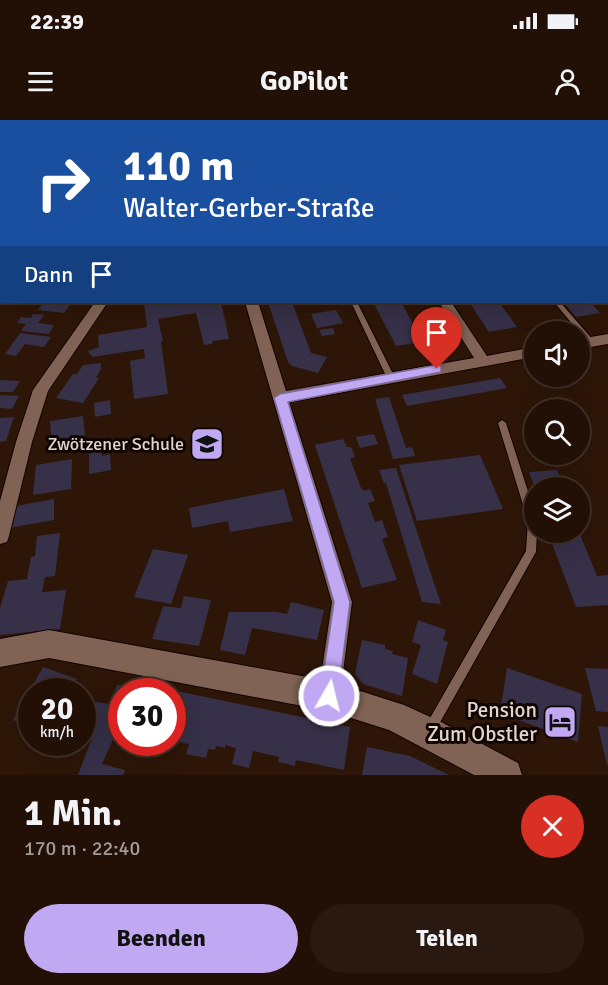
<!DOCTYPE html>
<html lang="de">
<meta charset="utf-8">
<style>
:root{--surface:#221006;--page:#2a1910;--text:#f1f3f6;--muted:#a29d9b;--line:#3f3028;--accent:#c0a8f3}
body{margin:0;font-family:Signika,sans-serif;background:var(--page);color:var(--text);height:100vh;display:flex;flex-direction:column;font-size:22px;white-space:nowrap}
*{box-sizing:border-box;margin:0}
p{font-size:20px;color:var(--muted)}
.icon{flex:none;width:33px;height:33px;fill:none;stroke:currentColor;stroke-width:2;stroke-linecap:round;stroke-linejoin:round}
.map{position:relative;height:655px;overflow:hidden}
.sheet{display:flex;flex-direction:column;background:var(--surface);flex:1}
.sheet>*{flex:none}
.guide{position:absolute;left:0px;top:0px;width:609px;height:183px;box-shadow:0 6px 24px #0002,0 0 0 2px var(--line);background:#1a4fa0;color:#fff;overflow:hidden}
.controls{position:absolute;left:524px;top:201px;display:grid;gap:12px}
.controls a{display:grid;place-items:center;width:66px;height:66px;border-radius:50%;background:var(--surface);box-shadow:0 6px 24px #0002,0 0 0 2px var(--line);font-size:30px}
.speed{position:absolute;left:18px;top:558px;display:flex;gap:12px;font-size:30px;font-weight:700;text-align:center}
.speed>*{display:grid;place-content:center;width:78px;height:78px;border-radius:50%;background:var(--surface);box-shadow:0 6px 24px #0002,0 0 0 2px var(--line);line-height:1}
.speed small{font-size:15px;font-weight:400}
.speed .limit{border:9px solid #d22;background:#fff;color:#111}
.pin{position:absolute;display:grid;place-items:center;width:51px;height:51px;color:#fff;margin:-62px -26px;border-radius:50% 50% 50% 0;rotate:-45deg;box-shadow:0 0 6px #0007}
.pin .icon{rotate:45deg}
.me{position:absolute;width:66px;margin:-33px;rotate:8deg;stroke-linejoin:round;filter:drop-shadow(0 0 4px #0008)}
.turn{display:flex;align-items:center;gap:21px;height:126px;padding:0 24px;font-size:27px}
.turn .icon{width:78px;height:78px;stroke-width:2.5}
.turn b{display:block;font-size:42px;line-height:51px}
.then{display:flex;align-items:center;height:57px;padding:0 24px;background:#0003;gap:12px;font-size:22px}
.round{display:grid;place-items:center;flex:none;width:63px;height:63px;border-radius:32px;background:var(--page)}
.headline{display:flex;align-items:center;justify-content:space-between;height:102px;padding:0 24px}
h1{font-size:36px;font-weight:700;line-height:45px}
.cta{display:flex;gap:12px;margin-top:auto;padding:12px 24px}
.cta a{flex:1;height:69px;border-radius:36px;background:var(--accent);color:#111;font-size:24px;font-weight:700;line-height:69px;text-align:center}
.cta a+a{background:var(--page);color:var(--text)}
.status{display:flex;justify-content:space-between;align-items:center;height:42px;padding:0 30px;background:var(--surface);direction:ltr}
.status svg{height:16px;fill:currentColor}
header{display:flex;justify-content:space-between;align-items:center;height:78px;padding:0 24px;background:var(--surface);font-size:27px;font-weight:700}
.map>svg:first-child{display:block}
</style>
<div class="status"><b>22:39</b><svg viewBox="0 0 49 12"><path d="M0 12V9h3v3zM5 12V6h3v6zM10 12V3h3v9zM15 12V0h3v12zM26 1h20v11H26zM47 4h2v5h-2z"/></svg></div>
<header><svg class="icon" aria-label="menu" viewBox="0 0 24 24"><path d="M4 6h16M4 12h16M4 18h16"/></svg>GoPilot<svg class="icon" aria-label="person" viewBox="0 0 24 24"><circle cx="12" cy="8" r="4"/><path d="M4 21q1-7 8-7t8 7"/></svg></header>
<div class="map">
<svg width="608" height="655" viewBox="0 0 608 655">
<rect width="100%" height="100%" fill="#2d1608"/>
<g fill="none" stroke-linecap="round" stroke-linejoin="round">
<path stroke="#155264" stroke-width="4" d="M260,0L262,2"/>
</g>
<path fill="#363048" d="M44,182H72L64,193L38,190Z
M144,182H221L229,219L213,221L212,224L204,225L196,193L158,199L163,221H161L168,274L134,279L130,241L145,238L144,229L92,237L88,231L99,227L98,215L147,207Z
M268,182H292L311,233L327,237L318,253L292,246L288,242Z
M373,182H401L423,222L396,226Z
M469,182H499L517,207L489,212Z
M563,182H590L600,193L576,197Z
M336,190L343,203L317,208L311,194Z
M33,194L44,195L38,203L54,205L49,214L21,211L26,204L17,203L21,197L31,198Z
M333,208L335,214L322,216L319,210Z
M20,213L51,217L44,227L25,224L16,236L5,234Z
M101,243V249L96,258H99L83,283L56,278L73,254H77L83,245Z
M500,258L507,268L407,286L402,275Z
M0,260L20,261L13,272H0Z
M0,275L19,276L12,289L0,288Z
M389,277L406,328L412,327L415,336L393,339L375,279Z
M110,280L111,294L95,297L94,283Z
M83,296L85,316L48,325L47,317L51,316L50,301Z
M14,297L6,321L0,322V298Z
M374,314L378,324L360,328L356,317Z
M343,319L347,327H351L355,337L350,338L361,368L364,371L370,369L375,381L368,383L375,402L382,400L388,417L382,419L397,460L362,468L315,325Z
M101,322L102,336L110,334L111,350L89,354V324Z
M480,335L503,389L417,401L399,345Z
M72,339L71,369L33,375L36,345Z
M396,348L419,418L441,484L422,482L386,363H384L379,350Z
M557,350L564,368H535L529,352Z
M284,369L293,401L230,412L228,401L192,408L189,388Z
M54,379V400L9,408L11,387Z
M579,412L597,456L608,455V485L576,487L548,413Z
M60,413L55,456L45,457L42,472L66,470L60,509L0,515V488L8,461L27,459L31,437L35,436L37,416Z
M153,429L188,435L171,484L134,477Z
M184,476L211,480L199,526L152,519L163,486L181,488Z
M291,482L324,490L317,520L252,508L245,535L220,530L229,492H276L287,494Z
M418,500L446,510L443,520L448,522L437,564L412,554L421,525L412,522Z
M362,520L385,525V529L393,531L392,534L408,538L402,576L363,564L355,554Z
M43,547L77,559L70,572H32V607L13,600Z
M507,548L582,574L578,622L500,593Z
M585,548L608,549V592L596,591Z
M138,563L350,607L344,650L296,640L295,646L278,642L279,637L253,631L249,648L232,644L236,628L225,625V628L216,626L215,630L208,629L206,638L186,634L189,624L179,622L180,618L172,616V572H122V606H119L102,644L125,650L123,655H78L92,618L82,617V580L111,584L117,565L136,567Z
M598,606L608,607V645H607Z
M55,622H75L71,634L51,631Z
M367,627L410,636L449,655H362Z"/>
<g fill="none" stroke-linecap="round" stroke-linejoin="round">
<defs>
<path id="lane" d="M283,0H287V2H283Z
M348,0L359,2H350Z
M351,182H357L395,258L394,260H388L387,258Z
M554,182H560L593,220L595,222L593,224H589Z
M502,300L506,303L534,390V412H537L536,432L434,613L430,615L426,613L424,609L426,605L526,431L528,401L498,303Z"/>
<path id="street" d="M0,110H2V116H0Z
M95,182H108L48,271L32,322L9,416L7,422L0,424V381L16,322L33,270Z
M245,182H258L286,271L474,238L439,182H451L487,236L534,227V237L289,282L352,482L340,576L337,584L329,587L321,584L318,576L332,482Z
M608,214V224L579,229V219Z"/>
<path id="secondary" d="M49,510L329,561L404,585L439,601L518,643L522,655H474L389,610L329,591L49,538L0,547V519Z"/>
</defs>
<use href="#lane" stroke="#140200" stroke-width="2"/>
<use href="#street" stroke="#140200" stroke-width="2"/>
<use href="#secondary" stroke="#140200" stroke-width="2"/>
<use href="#lane" fill="#806354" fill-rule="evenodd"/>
<use href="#street" fill="#806354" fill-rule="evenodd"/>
<use href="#secondary" fill="#806354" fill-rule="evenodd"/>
</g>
<path fill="#c0a8f3" stroke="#7d6d9e" stroke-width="1.5" d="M437,245L441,246V252L288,282L350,482L338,576L335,582L329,585L322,582L320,576L334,482L274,278L280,274Z"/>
<defs>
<symbol id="school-square" viewBox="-11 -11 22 22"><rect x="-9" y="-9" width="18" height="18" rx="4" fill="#c0a8f3" stroke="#0e0502"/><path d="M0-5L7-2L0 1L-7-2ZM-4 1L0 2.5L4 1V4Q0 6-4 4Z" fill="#111"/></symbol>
<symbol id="hotel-square" viewBox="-11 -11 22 22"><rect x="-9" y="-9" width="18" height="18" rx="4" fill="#c0a8f3" stroke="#0e0502"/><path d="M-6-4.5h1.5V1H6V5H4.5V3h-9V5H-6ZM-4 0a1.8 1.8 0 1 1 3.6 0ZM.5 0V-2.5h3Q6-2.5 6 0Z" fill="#111"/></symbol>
</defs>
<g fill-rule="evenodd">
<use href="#school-square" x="188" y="305" width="38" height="38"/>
<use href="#hotel-square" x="541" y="583" width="38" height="38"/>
</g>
<g text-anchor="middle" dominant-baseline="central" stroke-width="6" stroke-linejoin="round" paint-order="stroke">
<g font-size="18" fill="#e3d3ca" stroke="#0e0502" text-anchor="end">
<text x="184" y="324">Zwötzener Schule</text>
</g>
<g font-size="21" fill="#e3d3ca" stroke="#0e0502" text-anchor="end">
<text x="537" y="590">Pension<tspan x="537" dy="24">Zum Obstler</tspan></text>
</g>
</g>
</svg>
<div class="controls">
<a><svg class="icon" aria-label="sound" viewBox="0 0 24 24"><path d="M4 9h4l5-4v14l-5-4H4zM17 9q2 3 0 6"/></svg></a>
<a><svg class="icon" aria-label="search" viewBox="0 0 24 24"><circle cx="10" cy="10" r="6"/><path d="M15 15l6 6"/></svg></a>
<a><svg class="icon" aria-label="layers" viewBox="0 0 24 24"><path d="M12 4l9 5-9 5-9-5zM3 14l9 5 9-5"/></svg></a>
</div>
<div class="speed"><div>20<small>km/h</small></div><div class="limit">30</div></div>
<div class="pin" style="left:437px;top:249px;background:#d93025"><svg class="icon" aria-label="arrive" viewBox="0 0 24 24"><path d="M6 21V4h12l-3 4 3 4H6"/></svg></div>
<svg class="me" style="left:329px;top:576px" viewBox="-20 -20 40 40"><circle r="17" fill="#c0a8f3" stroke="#fff" stroke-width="3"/><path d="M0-11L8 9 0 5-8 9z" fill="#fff"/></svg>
<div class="guide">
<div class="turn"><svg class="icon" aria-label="right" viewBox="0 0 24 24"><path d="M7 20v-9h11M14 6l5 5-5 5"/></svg><div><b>110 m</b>Walter-Gerber-Straße</div></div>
<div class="then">Dann<svg class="icon" aria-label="arrive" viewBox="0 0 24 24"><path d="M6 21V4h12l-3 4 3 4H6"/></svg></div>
</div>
</div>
<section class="sheet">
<div class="headline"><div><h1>1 Min.</h1><p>170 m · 22:40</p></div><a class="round" style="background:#d93025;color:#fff"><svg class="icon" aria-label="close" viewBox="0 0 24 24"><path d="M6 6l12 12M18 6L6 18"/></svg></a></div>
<div class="cta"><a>Beenden</a><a>Teilen</a></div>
</section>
